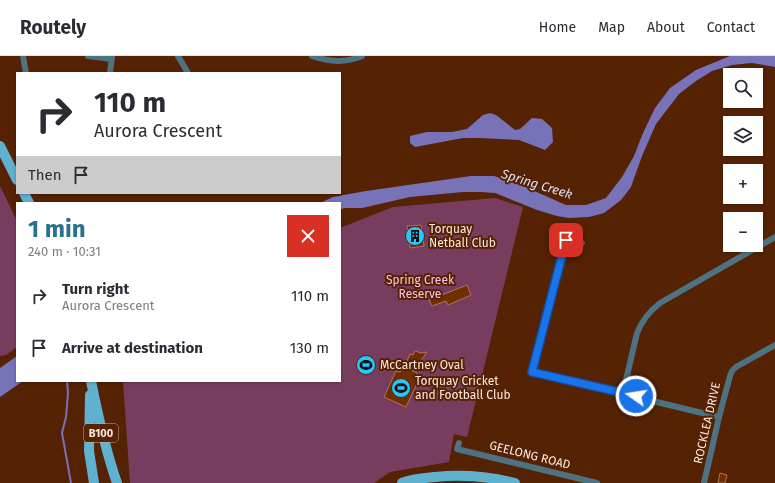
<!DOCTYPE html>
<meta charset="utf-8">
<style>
:root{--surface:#fff;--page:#f2f2f3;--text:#2b2b33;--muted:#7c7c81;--line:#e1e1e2;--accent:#27728e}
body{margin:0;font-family:"Fira Sans",sans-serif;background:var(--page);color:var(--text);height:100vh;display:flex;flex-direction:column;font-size:15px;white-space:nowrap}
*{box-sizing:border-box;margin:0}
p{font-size:13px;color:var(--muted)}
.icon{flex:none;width:22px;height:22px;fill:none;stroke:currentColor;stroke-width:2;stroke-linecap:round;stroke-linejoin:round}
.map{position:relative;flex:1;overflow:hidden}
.drawer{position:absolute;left:16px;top:146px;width:325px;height:180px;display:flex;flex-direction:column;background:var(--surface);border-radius:0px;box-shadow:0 1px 3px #0004}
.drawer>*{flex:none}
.top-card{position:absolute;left:16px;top:16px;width:325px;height:122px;border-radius:0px;box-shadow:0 1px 3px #0004;background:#fff;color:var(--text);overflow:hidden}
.controls{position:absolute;left:723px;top:12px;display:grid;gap:8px}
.controls a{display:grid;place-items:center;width:40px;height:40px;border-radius:0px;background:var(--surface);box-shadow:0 1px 3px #0004;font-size:20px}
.pin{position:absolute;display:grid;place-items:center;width:34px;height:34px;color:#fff;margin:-17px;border-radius:8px;box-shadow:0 2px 6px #0006}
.me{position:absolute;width:44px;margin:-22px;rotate:283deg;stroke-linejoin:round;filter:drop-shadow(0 0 3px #0008)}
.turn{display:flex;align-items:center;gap:14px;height:84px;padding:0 12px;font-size:18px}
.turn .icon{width:52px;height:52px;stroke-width:2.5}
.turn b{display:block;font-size:28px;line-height:34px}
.then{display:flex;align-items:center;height:38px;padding:0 12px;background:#0003;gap:8px;font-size:15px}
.round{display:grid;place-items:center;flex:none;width:42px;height:42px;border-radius:0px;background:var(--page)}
.headline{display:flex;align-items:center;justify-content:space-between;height:68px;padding:0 12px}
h1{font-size:24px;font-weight:700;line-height:30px;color:var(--accent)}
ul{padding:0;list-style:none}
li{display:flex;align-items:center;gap:12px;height:52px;padding:0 12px}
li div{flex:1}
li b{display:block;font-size:15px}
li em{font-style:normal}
header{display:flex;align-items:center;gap:24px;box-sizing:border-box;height:56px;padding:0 20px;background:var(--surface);border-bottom:1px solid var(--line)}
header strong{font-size:19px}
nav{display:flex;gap:22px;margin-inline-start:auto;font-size:14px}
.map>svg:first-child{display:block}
</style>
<header>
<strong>Routely</strong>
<nav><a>Home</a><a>Map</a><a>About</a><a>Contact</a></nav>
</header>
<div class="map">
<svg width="775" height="427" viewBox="0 0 775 427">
<rect width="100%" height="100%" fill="#552204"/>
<path fill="#783d5e" d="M0,130L17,165V291L6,299L0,300Z
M495,142L523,151L467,381L454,378L449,406L390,416L374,427H130L123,325H340V172L393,151Z"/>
<path fill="#7872b9" d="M730,0H775V11L752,7L732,9L712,15L696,25L679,38L656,68L642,100L631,131L621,144L604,157L589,161L569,162L557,160L537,154L495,137L481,136H463L410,141L362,152H344L340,154V147H320L333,141L366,135L471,120H494L523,130L566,149H586L606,142L622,121L634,100L643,77L655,52L670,32L696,14Z
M490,57L496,59L515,74L520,73L532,62L542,63L552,72L553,86L545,94L519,84L480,82H463L415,91L410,87V80L427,76H452L467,73L483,59Z
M17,300V325H23L0,341V312Z"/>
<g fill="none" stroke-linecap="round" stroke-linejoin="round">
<path stroke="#7872b9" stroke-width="2" d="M67,325L68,337L66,361L62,377L71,427"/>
</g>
<path fill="#712e02" stroke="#af7457" d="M421,169L424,190L410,192L407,170Z
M467,229L471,239L448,249L446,245L432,250L429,244Z
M415,295L421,297L427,296L422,303V307L407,305L410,298L413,299Z
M403,310L417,317L415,322L419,323L406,351L384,341L396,315L400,316Z
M720,417L727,419L725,427H718Z"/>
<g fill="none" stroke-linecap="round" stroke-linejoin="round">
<path stroke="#4e7282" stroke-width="6" d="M23,0L26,17
M88,0L112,3
M178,0L188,17
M312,0C329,6 346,7 362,0
M110,17L112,0
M582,187L566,184L532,316L719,361
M623,337L637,277C642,264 650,255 660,247L775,181
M459,387L457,393L597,427
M704,427L719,361L730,320L732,315L736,311L775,289"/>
<path stroke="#60b0d0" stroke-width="10" d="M0,90L17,124
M24,137L29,147
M91,325C98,360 105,393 117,427
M90,339L89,395L94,427
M402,427C412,423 424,422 435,421C464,418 487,420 515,427"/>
</g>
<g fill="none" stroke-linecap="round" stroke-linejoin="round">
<defs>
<path id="route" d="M566,184L532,316L636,340"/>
</defs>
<use href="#route" stroke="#114b97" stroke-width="10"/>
<use href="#route" stroke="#1a73e8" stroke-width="7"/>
</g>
<defs>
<symbol id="building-disc" viewBox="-11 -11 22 22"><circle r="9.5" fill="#23c9fe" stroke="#552204"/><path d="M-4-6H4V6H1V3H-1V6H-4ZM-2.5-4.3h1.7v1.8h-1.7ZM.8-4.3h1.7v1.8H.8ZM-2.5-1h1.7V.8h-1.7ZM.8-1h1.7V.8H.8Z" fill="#111"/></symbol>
<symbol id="stadium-disc" viewBox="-11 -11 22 22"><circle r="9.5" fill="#23c9fe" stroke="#552204"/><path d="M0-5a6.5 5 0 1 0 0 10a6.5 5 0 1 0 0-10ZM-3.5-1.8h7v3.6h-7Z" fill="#111"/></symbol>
</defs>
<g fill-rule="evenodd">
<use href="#building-disc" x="404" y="169" width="22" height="22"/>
<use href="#stadium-disc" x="355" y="298" width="22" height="22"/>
<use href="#stadium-disc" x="390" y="321" width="22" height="22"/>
</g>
<g text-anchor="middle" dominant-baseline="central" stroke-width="4" stroke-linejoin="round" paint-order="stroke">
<rect fill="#552204" stroke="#caad9d" stroke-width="1" x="84" y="368" width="34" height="18" rx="3"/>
<g font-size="11" font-weight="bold" fill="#fce8de">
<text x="101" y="377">B100</text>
</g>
<g font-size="12" fill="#fce8de" stroke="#552204" text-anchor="start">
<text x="429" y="173">Torquay<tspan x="429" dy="14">Netball Club</tspan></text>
<text x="380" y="309">McCartney Oval</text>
<text x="415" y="325">Torquay Cricket<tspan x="415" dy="14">and Football Club</tspan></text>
</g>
<g font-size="12" fill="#ffc0e1" stroke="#552204">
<text x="420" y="224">Spring Creek<tspan x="420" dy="14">Reserve</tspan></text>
</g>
<g font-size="12" fill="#fce8de" stroke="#552204">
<text transform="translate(707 367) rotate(-77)">ROCKLEA DRIVE</text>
<text transform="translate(530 399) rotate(14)">GEELONG ROAD</text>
</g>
<g font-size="13" font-style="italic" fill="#deddf1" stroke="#552204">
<text transform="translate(537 128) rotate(17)">Spring Creek</text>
</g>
</g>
</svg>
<div class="controls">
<a><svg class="icon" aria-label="search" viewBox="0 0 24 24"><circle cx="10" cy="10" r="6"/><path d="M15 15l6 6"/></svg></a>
<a><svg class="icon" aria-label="layers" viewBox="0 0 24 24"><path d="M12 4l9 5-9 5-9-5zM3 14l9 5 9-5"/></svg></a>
<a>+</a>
<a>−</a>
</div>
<div class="pin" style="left:566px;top:184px;background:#d93025"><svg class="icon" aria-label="arrive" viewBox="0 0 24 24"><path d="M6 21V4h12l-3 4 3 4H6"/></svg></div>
<svg class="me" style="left:636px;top:340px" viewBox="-20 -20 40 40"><circle r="17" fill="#1a73e8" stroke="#fff" stroke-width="3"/><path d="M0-11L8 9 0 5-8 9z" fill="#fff"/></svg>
<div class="top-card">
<div class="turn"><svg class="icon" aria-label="right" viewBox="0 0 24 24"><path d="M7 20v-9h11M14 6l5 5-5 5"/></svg><div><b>110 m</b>Aurora Crescent</div></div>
<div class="then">Then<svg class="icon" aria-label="arrive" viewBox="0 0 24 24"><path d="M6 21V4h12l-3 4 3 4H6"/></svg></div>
</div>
<section class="drawer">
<div class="headline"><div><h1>1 min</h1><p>240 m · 10:31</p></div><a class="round" style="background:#d93025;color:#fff"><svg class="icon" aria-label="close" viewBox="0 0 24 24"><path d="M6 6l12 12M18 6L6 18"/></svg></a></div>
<ul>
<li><svg class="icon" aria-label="right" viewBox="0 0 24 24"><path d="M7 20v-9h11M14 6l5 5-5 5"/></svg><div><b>Turn right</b><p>Aurora Crescent</p></div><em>110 m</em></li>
<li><svg class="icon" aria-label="arrive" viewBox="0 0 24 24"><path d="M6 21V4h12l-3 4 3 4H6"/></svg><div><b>Arrive at destination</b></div><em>130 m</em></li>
</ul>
</section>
</div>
